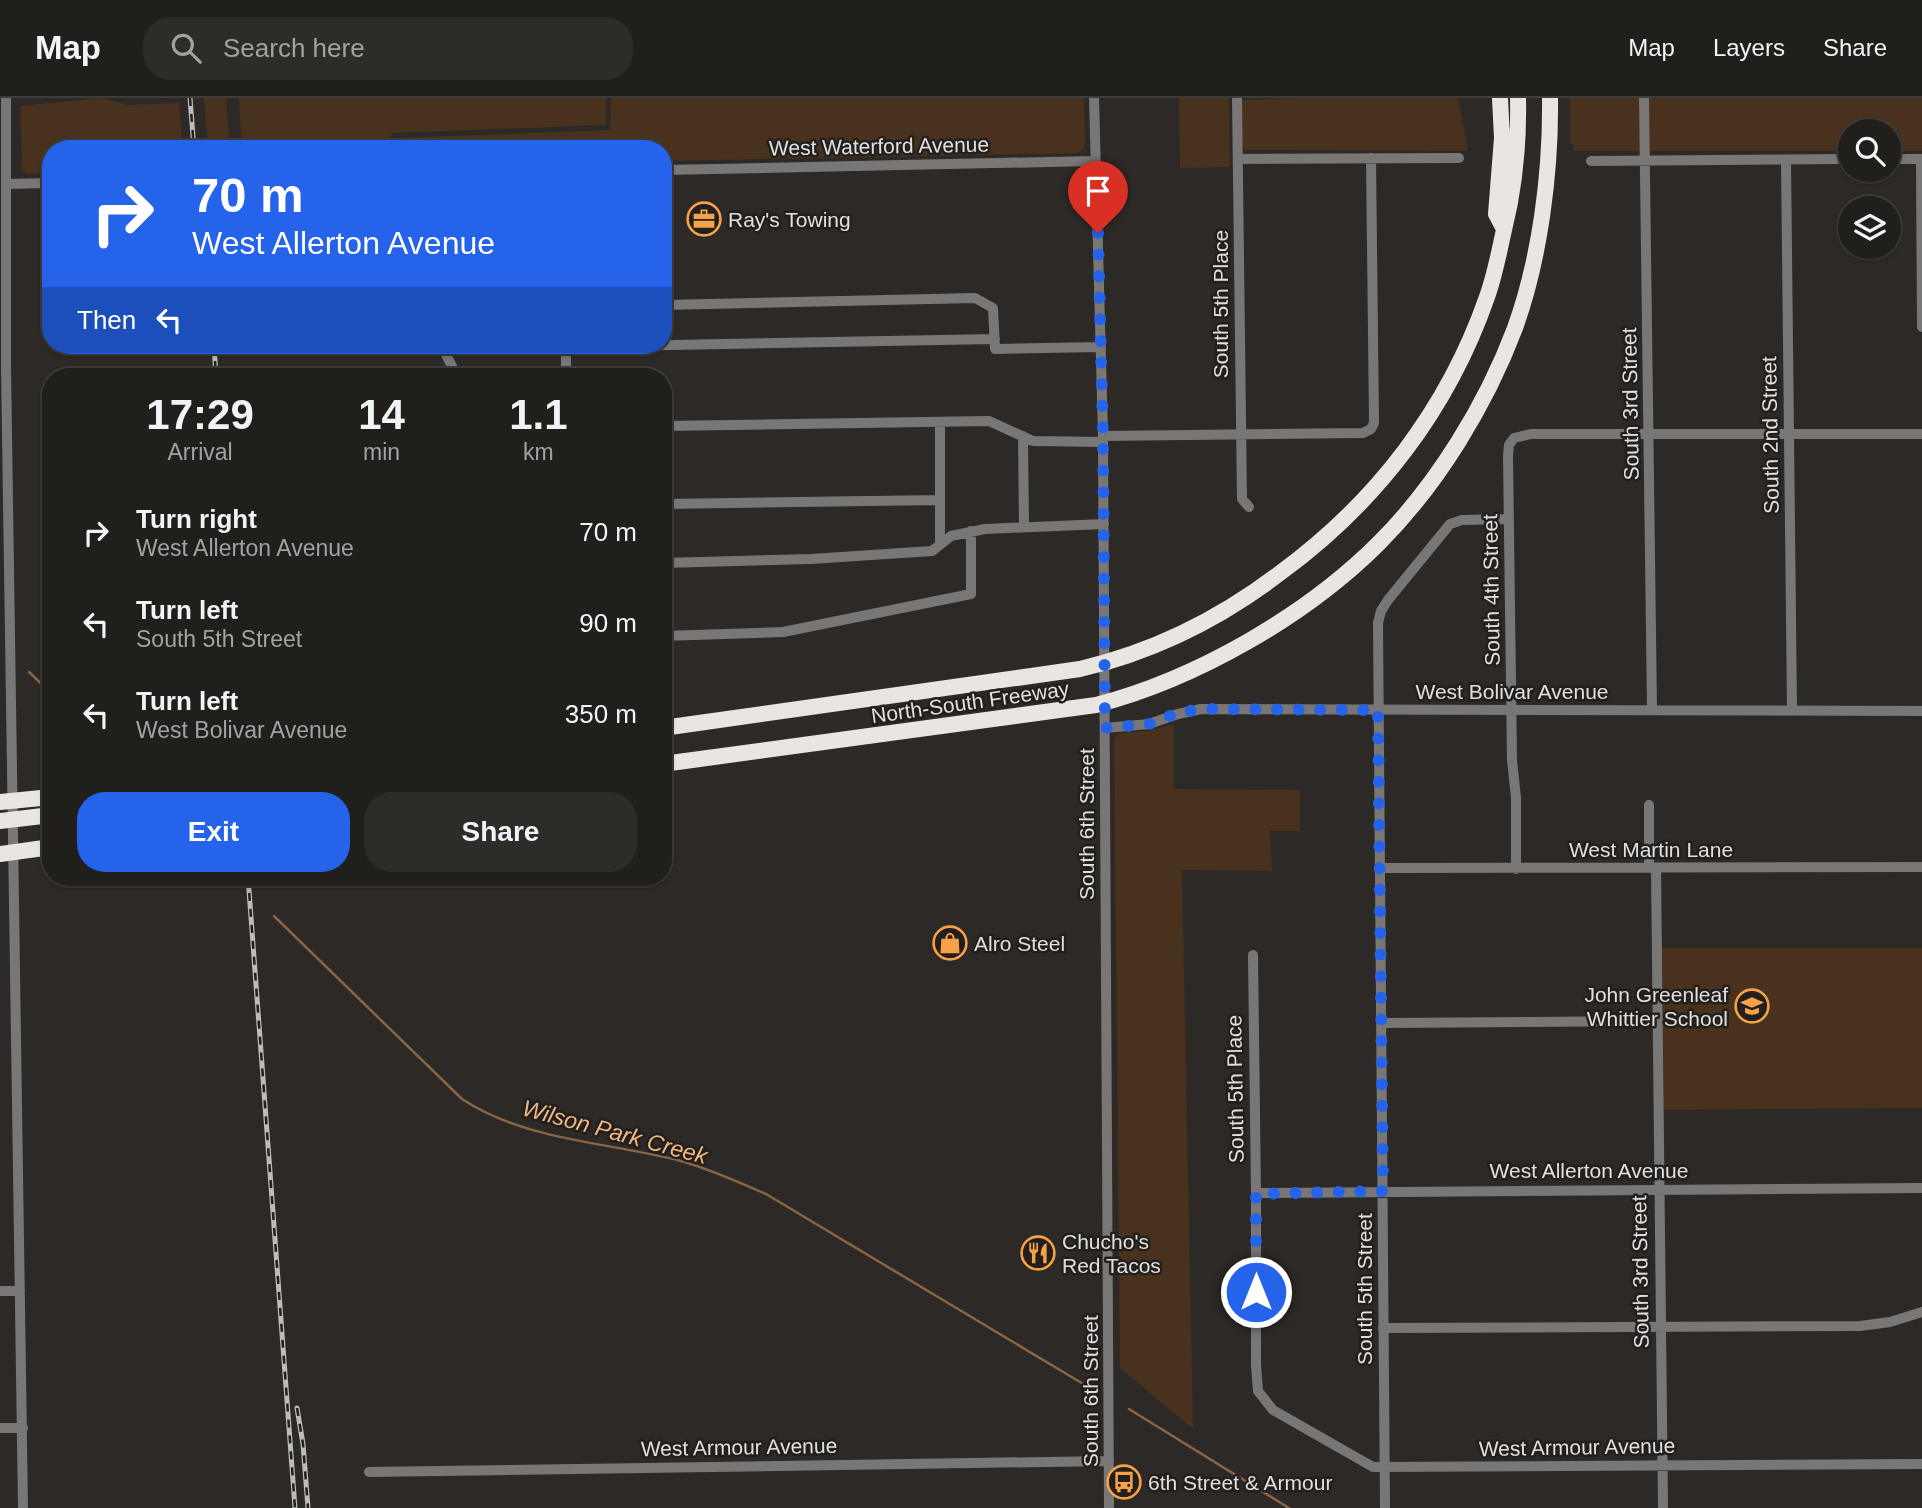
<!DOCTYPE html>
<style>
:root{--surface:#211f1c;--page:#2d2c29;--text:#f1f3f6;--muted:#a2a2a3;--line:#3e3d3b;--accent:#2563eb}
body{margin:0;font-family:Helvetica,sans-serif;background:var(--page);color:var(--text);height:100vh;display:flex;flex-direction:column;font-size:26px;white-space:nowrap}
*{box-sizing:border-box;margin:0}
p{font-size:23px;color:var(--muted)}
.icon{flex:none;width:38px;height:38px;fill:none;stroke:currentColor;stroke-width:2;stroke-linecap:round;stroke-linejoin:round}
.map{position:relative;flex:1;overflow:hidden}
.details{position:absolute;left:42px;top:270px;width:630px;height:518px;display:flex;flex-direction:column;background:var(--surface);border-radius:28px;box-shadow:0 2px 5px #0004,0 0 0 2px var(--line)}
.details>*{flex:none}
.top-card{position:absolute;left:42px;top:42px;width:630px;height:214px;border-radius:28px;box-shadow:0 2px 5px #0004,0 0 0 2px var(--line);background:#2563eb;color:#fff;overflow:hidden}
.tools{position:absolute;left:1838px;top:21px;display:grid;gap:14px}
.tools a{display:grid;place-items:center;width:63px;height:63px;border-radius:50%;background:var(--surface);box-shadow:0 2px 5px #0004,0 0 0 2px var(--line);font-size:35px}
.pin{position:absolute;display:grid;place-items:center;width:60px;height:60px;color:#fff;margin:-72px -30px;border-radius:50% 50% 50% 0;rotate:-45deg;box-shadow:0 0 7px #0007}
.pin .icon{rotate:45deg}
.me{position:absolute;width:77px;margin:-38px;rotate:0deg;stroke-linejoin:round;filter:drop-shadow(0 0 5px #0008)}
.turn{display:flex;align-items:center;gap:24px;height:147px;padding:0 35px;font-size:32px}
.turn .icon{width:91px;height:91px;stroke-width:2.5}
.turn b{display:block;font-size:49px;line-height:60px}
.then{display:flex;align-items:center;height:66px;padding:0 35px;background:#0003;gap:14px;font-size:26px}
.eta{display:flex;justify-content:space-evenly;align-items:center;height:119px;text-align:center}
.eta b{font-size:42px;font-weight:700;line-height:49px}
.cta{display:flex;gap:14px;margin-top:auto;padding:14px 35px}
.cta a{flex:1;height:80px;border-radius:28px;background:var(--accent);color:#fff;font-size:28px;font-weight:700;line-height:80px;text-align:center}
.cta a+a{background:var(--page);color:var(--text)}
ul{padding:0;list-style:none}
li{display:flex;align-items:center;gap:21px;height:91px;padding:0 35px}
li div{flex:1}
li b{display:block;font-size:26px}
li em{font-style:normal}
header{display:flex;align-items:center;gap:42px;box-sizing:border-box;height:98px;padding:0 35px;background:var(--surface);border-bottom:2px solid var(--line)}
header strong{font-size:33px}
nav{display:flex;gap:38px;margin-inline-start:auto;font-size:24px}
.search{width:490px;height:63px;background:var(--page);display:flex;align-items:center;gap:18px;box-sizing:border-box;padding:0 24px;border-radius:28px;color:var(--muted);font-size:26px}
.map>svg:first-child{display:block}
</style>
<header>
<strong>Map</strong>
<div class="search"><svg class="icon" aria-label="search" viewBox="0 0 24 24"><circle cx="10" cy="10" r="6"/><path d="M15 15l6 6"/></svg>Search here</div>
<nav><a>Map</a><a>Layers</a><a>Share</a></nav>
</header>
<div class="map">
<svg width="1922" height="1410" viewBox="0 0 1922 1410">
<rect width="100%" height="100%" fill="#2c2926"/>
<path fill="#48321d" d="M102,0L128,7L179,5L183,51H51V75L27,76L22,73L20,8Z
M204,0H226L230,51H208Z
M239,0H606V27L391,35L390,51H242Z
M611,0H1084L1085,46L1083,52L1077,55L663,63V51H395V40L610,32Z
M1179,0H1229L1230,69L1180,70Z
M1302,0H1458L1468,53L1245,52L1242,46L1241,2Z
M1570,0H1922V53H1888V33H1850V53H1574L1573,46H1570Z
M1174,626V691L1300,692V733H1270L1272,773L1182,772L1193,1331L1120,1270L1114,640L1119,635L1148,633Z
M1662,850H1922V1010L1664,1012Z"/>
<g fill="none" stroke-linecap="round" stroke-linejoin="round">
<path stroke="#886544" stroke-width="2.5" d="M29,574L51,595
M274,818L462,1001C526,1043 608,1044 681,1063C710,1071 738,1084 766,1096L1095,1293
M1129,1311L1289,1410"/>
<path stroke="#797776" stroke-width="10" d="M6,0V269L23,1410
M1094,0L1103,338L1109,1410
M1237,0L1242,401L1249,409
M1644,0L1652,611
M1238,61L1459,60
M1888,61H1922
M1921,61L1922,229
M1786,62L1792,612
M1591,63L1850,61
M663,72L1095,63
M6,86L51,85
M663,207L975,200L993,210L995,251L1101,249
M441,247L457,278
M566,247V278
M566,249L995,241
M663,328L989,323L1033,343L1103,344
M1023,338L1024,429
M1103,338L1363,335L1371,331L1374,325L1371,60
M663,406L940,402
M940,447V324
M663,465L811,461L932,453L951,438L985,431L1104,426
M663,538L783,534L971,496V433
M1105,630L1149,626L1178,616L1201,611L1922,613
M1380,770L1922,769
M1649,770V707
M1656,770L1663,1410
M1516,771V700L1512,662L1508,358L1509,347L1514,340L1531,336H1922
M1253,857L1256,1095V1267L1258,1293L1273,1312L1373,1369L1922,1366
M1382,925L1657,923
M1256,1095L1922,1090
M0,1193H20
M1383,1230L1860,1228L1890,1224L1922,1214
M0,1330H23
M369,1374L1109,1363
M1385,1410L1378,525L1381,513L1388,502L1450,426L1462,422L1509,421"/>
<path stroke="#e9e5e1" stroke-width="16" d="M1500,0L1502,40L1496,116L1504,131
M663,630L1080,571C1153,554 1221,520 1280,475C1376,405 1448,311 1487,199C1495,177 1499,154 1504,132C1515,88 1519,45 1518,0
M663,666L1096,607C1196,581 1306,518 1379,445C1437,387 1486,307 1515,230C1540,161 1551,74 1550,0
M0,704L51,699
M0,723L51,717
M0,756L51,749"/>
<defs>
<path id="rail" d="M190,0L194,51
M214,247L216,278
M248,779L295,1410
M297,1310L303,1346L308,1410"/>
</defs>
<use href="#rail" stroke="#bebcba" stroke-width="5"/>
<use href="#rail" stroke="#221f1d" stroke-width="2.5" stroke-dasharray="8" stroke-linecap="butt"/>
</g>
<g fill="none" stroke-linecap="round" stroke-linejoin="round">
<path stroke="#2563eb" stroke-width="12" stroke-dasharray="0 21.6" d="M1098,135L1103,338L1105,630L1149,626L1178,615L1201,611L1378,612L1383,1093L1256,1096V1194"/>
</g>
<defs>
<symbol id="office-ring" viewBox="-11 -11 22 22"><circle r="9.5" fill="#221f1d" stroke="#f7a148" stroke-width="1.5"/><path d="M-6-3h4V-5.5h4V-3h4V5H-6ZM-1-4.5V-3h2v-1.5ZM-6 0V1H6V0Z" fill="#f7a148"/></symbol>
<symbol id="shop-ring" viewBox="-11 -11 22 22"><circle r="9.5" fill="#221f1d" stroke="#f7a148" stroke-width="1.5"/><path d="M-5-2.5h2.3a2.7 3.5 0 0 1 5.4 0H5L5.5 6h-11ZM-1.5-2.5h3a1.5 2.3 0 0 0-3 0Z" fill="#f7a148"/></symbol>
<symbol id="school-ring" viewBox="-11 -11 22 22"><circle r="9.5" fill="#221f1d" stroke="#f7a148" stroke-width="1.5"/><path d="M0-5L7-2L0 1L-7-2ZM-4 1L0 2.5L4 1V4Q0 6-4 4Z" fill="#f7a148"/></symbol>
<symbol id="restaurant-ring" viewBox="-11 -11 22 22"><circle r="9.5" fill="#221f1d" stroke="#f7a148" stroke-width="1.5"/><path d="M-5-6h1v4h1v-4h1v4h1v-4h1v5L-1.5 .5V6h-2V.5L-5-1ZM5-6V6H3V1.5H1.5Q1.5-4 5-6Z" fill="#f7a148"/></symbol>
<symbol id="bus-ring" viewBox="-11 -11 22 22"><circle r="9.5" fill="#221f1d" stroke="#f7a148" stroke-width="1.5"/><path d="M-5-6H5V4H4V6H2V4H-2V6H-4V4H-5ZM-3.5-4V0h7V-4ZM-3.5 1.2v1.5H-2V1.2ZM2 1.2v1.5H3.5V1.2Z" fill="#f7a148"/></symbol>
</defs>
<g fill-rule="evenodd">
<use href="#office-ring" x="685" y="102" width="38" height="38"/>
<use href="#shop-ring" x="931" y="826" width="38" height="38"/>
<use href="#school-ring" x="1733" y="889" width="38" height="38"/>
<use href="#restaurant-ring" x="1019" y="1136" width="38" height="38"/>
<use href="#bus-ring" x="1105" y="1365" width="38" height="38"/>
</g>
<g text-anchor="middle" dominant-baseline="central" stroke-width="5" stroke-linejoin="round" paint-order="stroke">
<g font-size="21" fill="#e1dfdd" stroke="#221f1d">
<text transform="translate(879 48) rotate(-1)">West Waterford Avenue</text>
<text transform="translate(1220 206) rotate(-90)">South 5th Place</text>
<text transform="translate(1630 306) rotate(-91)">South 3rd Street</text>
<text transform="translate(1770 337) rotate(-91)">South 2nd Street</text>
<text transform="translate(1491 492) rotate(-91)">South 4th Street</text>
<text x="1512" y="593">West Bolivar Avenue</text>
<text transform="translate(970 604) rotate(-8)">North-South Freeway</text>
<text transform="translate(1086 726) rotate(-90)">South 6th Street</text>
<text x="1651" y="751">West Martin Lane</text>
<text transform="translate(1235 991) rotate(-91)">South 5th Place</text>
<text x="1589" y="1072">West Allerton Avenue</text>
<text transform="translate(1640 1174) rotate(-91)">South 3rd Street</text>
<text transform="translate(1364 1191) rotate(-90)">South 5th Street</text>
<text transform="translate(1090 1293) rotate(-90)">South 6th Street</text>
<text transform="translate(739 1349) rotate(-1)">West Armour Avenue</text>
<text transform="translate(1577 1349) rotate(-1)">West Armour Avenue</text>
</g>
<g font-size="21" fill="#e1dfdd" stroke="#221f1d" text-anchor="start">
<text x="728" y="121">Ray's Towing</text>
<text x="974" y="845">Alro Steel</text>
<text x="1728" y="896" text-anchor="end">John Greenleaf<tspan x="1728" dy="24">Whittier School</tspan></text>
<text x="1062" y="1143">Chucho's<tspan x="1062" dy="24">Red Tacos</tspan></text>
<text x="1148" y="1384">6th Street &amp; Armour</text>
</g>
<g font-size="23" font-style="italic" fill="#f0b782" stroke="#221f1d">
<text transform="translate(615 1034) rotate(15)">Wilson Park Creek</text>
</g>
</g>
</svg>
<div class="tools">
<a><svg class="icon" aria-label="search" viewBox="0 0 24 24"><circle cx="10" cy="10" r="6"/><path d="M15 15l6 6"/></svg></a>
<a><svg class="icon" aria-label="layers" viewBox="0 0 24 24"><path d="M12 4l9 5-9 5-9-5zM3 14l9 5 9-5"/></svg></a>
</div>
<div class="pin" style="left:1098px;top:135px;background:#d93025"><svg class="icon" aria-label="arrive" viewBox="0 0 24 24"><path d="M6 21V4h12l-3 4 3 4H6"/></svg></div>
<svg class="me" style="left:1256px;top:1194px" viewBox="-20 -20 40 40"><circle r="17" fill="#2563eb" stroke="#fff" stroke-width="3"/><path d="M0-11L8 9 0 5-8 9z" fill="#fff"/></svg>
<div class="top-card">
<div class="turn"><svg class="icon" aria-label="right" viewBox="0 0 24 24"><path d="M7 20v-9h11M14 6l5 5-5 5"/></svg><div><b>70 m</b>West Allerton Avenue</div></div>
<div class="then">Then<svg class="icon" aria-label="left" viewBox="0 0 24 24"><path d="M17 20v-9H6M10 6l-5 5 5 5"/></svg></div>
</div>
<section class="details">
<div class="eta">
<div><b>17:29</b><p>Arrival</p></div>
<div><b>14</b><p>min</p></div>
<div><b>1.1</b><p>km</p></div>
</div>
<ul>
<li><svg class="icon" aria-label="right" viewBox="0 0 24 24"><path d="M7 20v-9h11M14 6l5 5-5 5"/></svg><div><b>Turn right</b><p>West Allerton Avenue</p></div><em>70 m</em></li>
<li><svg class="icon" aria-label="left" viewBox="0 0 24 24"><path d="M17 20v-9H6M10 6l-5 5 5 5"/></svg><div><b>Turn left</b><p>South 5th Street</p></div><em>90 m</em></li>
<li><svg class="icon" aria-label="left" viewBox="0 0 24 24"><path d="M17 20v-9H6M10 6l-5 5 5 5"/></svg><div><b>Turn left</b><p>West Bolivar Avenue</p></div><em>350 m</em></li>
</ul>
<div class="cta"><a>Exit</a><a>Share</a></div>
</section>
</div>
